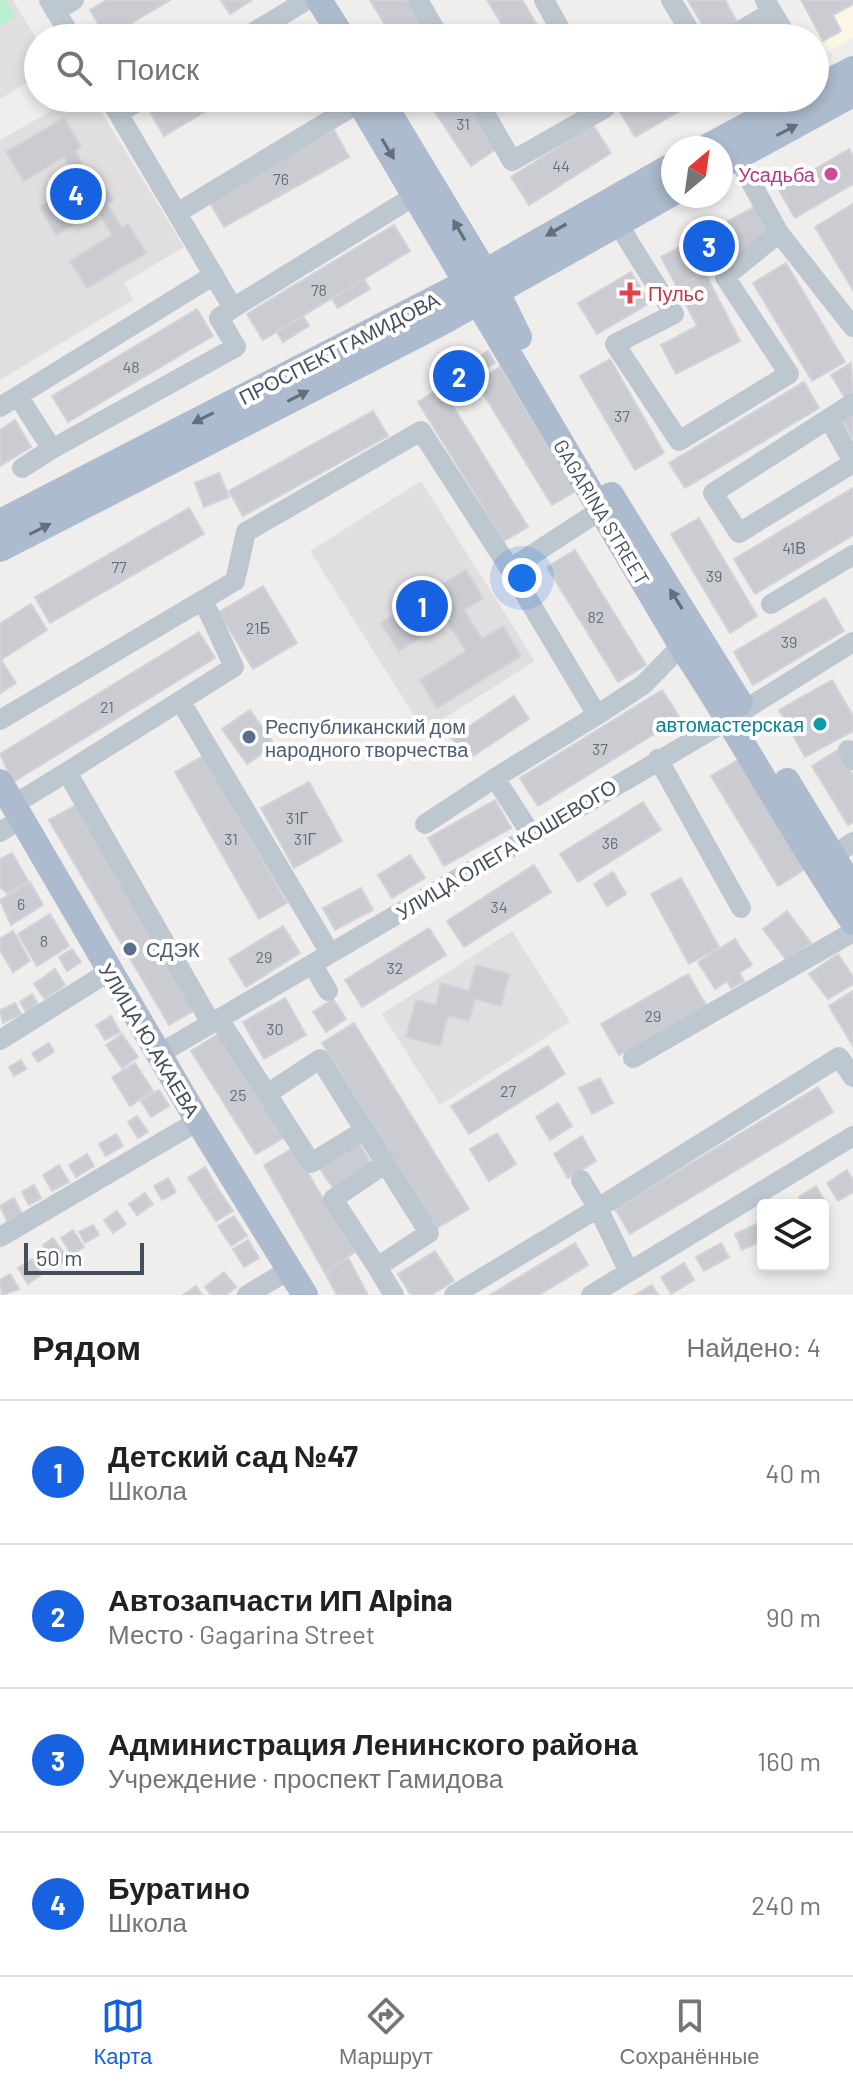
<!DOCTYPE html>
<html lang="ru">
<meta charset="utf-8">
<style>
:root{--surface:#fff;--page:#f2f2f2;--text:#202124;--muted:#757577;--line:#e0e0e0;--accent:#1762e0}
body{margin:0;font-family:Barlow,sans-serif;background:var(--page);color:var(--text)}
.controls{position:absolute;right:24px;bottom:24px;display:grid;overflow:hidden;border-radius:8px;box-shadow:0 4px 12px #0003}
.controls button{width:72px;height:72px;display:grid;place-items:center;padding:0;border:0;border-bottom:2px solid var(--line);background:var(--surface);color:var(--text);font:40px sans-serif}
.compass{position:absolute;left:661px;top:136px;width:72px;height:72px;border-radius:50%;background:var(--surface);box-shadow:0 4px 12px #0003;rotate:29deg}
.scale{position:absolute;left:24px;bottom:20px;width:120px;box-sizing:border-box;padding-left:8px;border:4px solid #454f5b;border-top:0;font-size:22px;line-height:28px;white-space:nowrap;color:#454f5b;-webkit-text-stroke:6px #fff;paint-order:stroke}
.you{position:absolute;left:522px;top:578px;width:28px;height:28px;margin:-20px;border:6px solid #fff;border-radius:50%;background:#1a73e8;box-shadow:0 0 0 12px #1a73e833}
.badge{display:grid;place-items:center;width:52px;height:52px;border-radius:50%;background:var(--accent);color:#fff;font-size:26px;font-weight:700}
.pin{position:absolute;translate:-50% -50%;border:4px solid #fff;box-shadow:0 2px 8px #0006}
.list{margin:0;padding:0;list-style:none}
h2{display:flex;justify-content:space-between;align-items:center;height:104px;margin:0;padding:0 32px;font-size:34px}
h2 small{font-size:26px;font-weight:400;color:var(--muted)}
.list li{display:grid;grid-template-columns:52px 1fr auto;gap:24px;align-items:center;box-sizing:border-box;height:144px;padding:0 32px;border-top:2px solid var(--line)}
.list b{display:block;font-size:30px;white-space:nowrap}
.list p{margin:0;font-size:26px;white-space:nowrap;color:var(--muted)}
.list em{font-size:26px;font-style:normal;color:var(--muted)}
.icon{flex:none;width:44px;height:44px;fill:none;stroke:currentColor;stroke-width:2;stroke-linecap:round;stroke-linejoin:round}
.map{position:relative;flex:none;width:853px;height:1295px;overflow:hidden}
.search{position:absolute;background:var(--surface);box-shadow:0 4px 12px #0003;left:24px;right:24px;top:24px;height:88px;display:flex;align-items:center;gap:20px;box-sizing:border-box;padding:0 28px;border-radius:44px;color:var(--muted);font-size:30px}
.sheet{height:680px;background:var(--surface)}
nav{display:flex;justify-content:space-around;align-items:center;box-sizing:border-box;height:112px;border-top:2px solid var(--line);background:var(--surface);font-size:22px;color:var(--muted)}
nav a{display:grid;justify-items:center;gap:4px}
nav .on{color:var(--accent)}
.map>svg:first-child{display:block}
.commercial{fill:#fcf7e5}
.education{fill:#e1dedf}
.green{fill:#baefd2}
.building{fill:#caccd2;stroke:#d1d3d9;stroke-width:2}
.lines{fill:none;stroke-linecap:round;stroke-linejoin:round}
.minor{stroke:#bdc7d0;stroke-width:20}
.major{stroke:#acbbcd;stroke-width:26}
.oneway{fill:#646f7d}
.hotel-dot{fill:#d1479c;stroke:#fff;stroke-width:3}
.health-dot{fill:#e0444e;stroke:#fff;stroke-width:3}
.culture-dot{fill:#0f9aa8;stroke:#fff;stroke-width:3}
.service-dot{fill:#5c6f8a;stroke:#fff;stroke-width:3}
.labels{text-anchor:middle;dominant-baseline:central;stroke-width:8;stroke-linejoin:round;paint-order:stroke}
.number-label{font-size:16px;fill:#666e79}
.hotel-label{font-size:20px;fill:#b23c85;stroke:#fff;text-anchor:end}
.health-label{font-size:20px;fill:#be3a42;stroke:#fff;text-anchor:start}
.street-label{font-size:20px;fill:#454f5b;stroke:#fff}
.culture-label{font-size:20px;fill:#0d838f;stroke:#fff;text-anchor:end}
.service-label{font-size:20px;fill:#4e5e75;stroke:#fff;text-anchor:start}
</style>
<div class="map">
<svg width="853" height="1295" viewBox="0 0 853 1295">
<rect width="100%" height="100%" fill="#f0eded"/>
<path class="commercial" d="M 798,0 L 853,0 L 853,38 L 827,52 Z"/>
<path class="education" d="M 0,0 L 13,0 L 38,42 L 38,76 L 0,99 Z
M 74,98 L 93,98 L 184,247 L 124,283 L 133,300 L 0,380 L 0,140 Z
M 421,481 L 535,661 L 424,731 L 310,551 Z
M 512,931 L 570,1022 L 440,1105 L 382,1014 Z"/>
<path class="green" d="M 0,0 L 6,0 L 16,16 L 0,26 Z"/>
<path class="building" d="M 107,0 L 170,0 L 107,38 L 90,10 Z
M 221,0 L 252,0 L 230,14 Z
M 370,0 L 408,0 L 431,38 L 393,38 Z
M 487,0 L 522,0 L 545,38 L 510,38 Z
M 688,0 L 725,0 L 737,22 L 710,38 Z
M 801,0 L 853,0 L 853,4 L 833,15 L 841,31 L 823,41 Z
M 169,98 L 228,98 L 164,136 L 149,110 Z
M 429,98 L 467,98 L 499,147 L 471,166 L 427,100 Z
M 641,98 L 702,98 L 635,137 L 619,110 Z
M 64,118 L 81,147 L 75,151 L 91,178 L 97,174 L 113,200 L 107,204 L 122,228 L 128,224 L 146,253 L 87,288 L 70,261 L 112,235 L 97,210 L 56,235 L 40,207 L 80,183 L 64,157 L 24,181 L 6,152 Z
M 593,125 L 611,153 L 529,205 L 511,177 Z
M 334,130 L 349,157 L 224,227 L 209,201 Z
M 849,149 L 853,156 L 853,184 L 795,218 L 779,190 Z
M 853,204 L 853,290 L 815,227 Z
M 754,207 L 771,238 L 677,287 L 661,257 Z
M 394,225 L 410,251 L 263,340 L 247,314 Z
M 786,263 L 845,362 L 812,381 L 753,283 Z
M 631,272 L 650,303 L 597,334 L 578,303 Z
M 705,273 L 740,341 L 676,374 L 661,345 L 697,326 L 677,287 Z
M 364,279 L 370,289 L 338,308 L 332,298 Z
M 197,309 L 213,336 L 68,422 L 52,396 Z
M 303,316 L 309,326 L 283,342 L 277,332 Z
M 488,351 L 495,363 L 479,372 L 472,361 Z
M 610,359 L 664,453 L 635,470 L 580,376 Z
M 472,361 L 479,372 L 445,390 L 439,379 Z
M 851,363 L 853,398 L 847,401 L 831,375 Z
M 500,367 L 576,491 L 552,505 L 476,382 Z
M 804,382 L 819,408 L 685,488 L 669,463 Z
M 441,387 L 528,527 L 504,541 L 418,402 Z
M 853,409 L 853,439 L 840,417 Z
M 373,411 L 388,436 L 243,516 L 229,491 Z
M 15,420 L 31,447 L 0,466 L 0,430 Z
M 219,473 L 229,497 L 204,507 L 195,483 Z
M 853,488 L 853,535 L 755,594 L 734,559 Z
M 189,508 L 204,534 L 50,623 L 35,597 Z
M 699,518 L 757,616 L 730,633 L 671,534 Z
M 575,550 L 646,665 L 618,682 L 547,567 Z
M 466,570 L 483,598 L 464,610 L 482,639 L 503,626 L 521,656 L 437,708 L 420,680 L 466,651 L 447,621 L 399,651 L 381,623 Z
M 263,586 L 297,643 L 253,669 L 219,612 Z
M 825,598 L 844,631 L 753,685 L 734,652 Z
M 31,604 L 47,630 L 1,660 L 16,683 L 1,693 L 0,624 Z
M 199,632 L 215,658 L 13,782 L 0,754 Z
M 832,680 L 853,716 L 853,731 L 805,757 L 779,710 Z
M 662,690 L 680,718 L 538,806 L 520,778 Z
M 514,696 L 529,719 L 467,760 L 452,738 Z
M 250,710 L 275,745 L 247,764 L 222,729 Z
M 838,750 L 853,775 L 853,822 L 848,825 L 812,766 Z
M 203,756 L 287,903 L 259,919 L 175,772 Z
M 738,760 L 805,869 L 778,886 L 711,776 Z
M 309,782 L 342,841 L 294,868 L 261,808 Z
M 495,800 L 511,828 L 444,866 L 428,838 Z
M 643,802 L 661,830 L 578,882 L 560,854 Z
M 76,805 L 195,1010 L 169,1025 L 49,820 Z
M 12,853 L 28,881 L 7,893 L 0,887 L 0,859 Z
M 410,855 L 425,878 L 392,898 L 378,875 Z
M 534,865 L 551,892 L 464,947 L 447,921 Z
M 613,872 L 626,894 L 607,906 L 594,884 Z
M 681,878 L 719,947 L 689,964 L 651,894 Z
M 30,882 L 43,905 L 11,925 L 0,900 Z
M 361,888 L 373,910 L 335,930 L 323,908 Z
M 787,911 L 811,943 L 786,960 L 763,929 Z
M 50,914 L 69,946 L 37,966 L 18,934 Z
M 283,926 L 300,953 L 246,987 L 229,959 Z
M 429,928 L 446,955 L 362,1007 L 345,980 Z
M 13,931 L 30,961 L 13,972 L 0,950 L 0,939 Z
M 735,939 L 752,965 L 739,973 L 744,981 L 731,988 L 727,981 L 715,989 L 698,962 Z
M 72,949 L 81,962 L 67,971 L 59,957 Z
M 838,954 L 853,977 L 853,984 L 828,999 L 809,974 Z
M 476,965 L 509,974 L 501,1006 L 475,999 L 469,1021 L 448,1016 L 440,1046 L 406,1037 L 416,1000 L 436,1005 L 441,983 L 469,991 Z
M 55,969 L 65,985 L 45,999 L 34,984 Z
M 688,974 L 706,1005 L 619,1055 L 601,1024 Z
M 853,991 L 853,1046 L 829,1006 Z
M 32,994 L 38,1004 L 26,1012 L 20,1002 Z
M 285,998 L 306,1035 L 264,1059 L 243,1022 Z
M 333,999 L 346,1019 L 326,1032 L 313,1012 Z
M 15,1003 L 21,1014 L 3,1023 L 0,1010 Z
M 111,1016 L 120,1032 L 105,1040 L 96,1025 Z
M 354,1023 L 469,1209 L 437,1228 L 322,1043 Z
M 220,1033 L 287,1136 L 256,1154 L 191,1051 Z
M 122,1034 L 138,1057 L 122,1068 L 106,1045 Z
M 49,1043 L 54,1052 L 38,1062 L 32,1053 Z
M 548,1046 L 565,1074 L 469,1134 L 451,1106 Z
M 21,1060 L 26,1069 L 14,1076 L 9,1067 Z
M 135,1063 L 153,1091 L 130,1106 L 112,1077 Z
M 600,1078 L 613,1103 L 592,1114 L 579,1088 Z
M 818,1087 L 833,1112 L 630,1234 L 615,1209 Z
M 159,1090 L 169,1106 L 151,1117 L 141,1101 Z
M 558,1103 L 572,1126 L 550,1140 L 536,1117 Z
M 137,1116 L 148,1132 L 138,1138 L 128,1122 Z
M 497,1133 L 516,1164 L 489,1181 L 470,1149 Z
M 116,1134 L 123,1146 L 106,1156 L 99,1144 Z
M 582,1136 L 596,1161 L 568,1178 L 554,1154 Z
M 358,1141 L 372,1165 L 333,1188 L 318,1166 Z
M 293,1148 L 355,1252 L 325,1273 L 264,1165 Z
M 87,1154 L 94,1166 L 76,1177 L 69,1165 Z
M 59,1165 L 69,1182 L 52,1191 L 43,1175 Z
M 205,1167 L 218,1189 L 202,1199 L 188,1178 Z
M 847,1170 L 853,1180 L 853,1192 L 838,1201 L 827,1183 Z
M 168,1178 L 176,1192 L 162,1200 L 154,1186 Z
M 34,1185 L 41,1198 L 29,1205 L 22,1192 Z
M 816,1186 L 827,1205 L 804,1205 L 799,1197 Z
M 218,1189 L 233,1211 L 216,1221 L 202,1199 Z
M 145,1193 L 153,1204 L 137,1215 L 129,1204 Z
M 14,1198 L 22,1214 L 7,1221 L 0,1206 Z
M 117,1211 L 126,1224 L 113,1233 L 104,1220 Z
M 234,1216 L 247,1236 L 231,1246 L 218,1226 Z
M 759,1223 L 763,1240 L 742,1250 L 735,1234 Z
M 93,1225 L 99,1235 L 85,1243 L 79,1232 Z
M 73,1230 L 84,1247 L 72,1255 L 61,1238 Z
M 53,1238 L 68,1259 L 57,1266 L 43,1245 Z
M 248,1240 L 259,1258 L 244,1267 L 233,1249 Z
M 575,1243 L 588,1265 L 539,1295 L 490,1295 Z
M 721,1243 L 729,1257 L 704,1271 L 696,1257 Z
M 435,1251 L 454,1281 L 431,1295 L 411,1295 L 398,1274 Z
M 348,1258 L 368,1295 L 337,1295 L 325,1273 Z
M 32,1259 L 42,1274 L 28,1284 L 18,1268 Z
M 684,1263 L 694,1280 L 671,1294 L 661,1277 Z
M 224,1272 L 236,1287 L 226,1295 L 211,1295 L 205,1287 Z
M 10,1274 L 19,1289 L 2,1295 L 0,1280 Z
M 652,1285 L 658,1295 L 635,1295 Z
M 196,1286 L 202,1295 L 183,1295 Z"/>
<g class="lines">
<path class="minor" d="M 49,0 L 72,38
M 418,0 L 440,38
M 544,0 L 565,38
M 671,0 L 694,38
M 765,0 L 788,38
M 55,11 L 74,0
M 244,38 L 302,3
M 728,38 L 772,12
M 476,98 L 512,161 L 605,108
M 118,113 L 144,98
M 731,146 L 779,233 L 853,327
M 177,213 L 360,102
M 611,213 L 674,314 L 615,344 L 679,441 L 789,374 L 725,277 L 779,233
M 233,308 L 416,195
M 18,396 L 52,449 L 236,347 L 219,318 L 233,308 L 109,98
M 853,403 L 713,493 L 739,533 L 853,463
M 0,407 L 214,275
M 829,419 L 853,462
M 22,468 L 52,449
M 510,569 L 597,715 L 643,685 L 690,637
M 771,604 L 853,555
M 181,702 L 330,953
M 0,720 L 235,581 L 246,532 L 421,431 L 510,569 L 613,502
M 848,750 L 853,760
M 658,759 L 741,908
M 67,772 L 234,667 L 203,600
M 13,805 L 67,772 L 211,1023
M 425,824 L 495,778
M 0,832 L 21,819
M 531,834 L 495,778 L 597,715
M 832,857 L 853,842
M 312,964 L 328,991
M 219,1019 L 267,1094 L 320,1059 L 429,1233 L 377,1267 L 394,1295
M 0,1040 L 110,971
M 159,1054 L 730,719 L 853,642
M 633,1058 L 853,932
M 267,1094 L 311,1163 L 365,1130
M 0,1237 L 198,1121
M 377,1267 L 333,1199 L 385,1164
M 629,1272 L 598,1208 L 839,1057 L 853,1077
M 247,1295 L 289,1270
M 454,1295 L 598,1208 L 581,1180
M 591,1295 L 853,1136"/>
<path class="major" d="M 319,0 L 343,38
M 815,89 L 853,69
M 357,98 L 682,647 C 742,737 792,833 853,922
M 380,98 L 497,292 L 519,337
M 705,148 L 798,98
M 721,166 L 853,94
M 611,495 L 740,703
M 0,522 L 467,282 L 673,165
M 0,549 L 441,323 L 673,193
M 787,781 L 853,889
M 0,782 L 198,1121 L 305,1295"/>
</g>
<defs><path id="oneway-solid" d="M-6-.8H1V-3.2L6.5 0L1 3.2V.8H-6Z" transform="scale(2)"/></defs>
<g class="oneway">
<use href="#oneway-solid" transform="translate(787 130) rotate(-28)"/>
<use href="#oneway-solid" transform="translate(388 149) rotate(59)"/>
<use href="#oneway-solid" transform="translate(459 230) rotate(-120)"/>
<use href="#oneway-solid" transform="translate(556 230) rotate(150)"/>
<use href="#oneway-solid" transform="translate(298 396) rotate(-27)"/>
<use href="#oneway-solid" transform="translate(203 418) rotate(153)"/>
<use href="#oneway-solid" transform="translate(40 529) rotate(-27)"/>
<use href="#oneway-solid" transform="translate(676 599) rotate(-122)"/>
</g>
<circle class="hotel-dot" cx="831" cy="174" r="8"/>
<path class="health-dot" d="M626 281h8v8h8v8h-8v8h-8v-8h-8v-8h8z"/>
<circle class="culture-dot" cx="820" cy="724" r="8"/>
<g class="service-dot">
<circle cx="249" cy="737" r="8"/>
<circle cx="130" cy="949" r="8"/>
</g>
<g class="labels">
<g class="number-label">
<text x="463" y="123">31</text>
<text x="561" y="165">44</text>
<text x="281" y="178">76</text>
<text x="319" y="289">78</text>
<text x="131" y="366">48</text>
<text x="622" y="415">37</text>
<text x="794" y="547">41В</text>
<text x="119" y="566">77</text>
<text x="714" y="575">39</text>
<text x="596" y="616">82</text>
<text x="258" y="627">21Б</text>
<text x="789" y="641">39</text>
<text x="107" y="706">21</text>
<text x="600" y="748">37</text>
<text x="297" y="817">31Г</text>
<text x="231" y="838">31</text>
<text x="305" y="838">31Г</text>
<text x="610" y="842">36</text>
<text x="21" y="903">6</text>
<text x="499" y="906">34</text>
<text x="44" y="940">8</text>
<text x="264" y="956">29</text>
<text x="395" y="967">32</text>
<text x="653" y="1015">29</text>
<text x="275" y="1028">30</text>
<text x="508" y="1090">27</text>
<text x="238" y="1094">25</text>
</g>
<g class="hotel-label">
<text x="815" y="174">Усадьба</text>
</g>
<g class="health-label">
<text x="648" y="293">Пульс</text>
</g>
<g class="street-label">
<text transform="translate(339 348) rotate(-27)">ПРОСПЕКТ ГАМИДОВА</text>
<text transform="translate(602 512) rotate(59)">GAGARINA STREET</text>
<text transform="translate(506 849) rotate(-31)">УЛИЦА ОЛЕГА КОШЕВОГО</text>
<text transform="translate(150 1040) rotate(59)">УЛИЦА Ю.АКАЕВА</text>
</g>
<g class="culture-label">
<text x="804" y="724">автомастерская</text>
</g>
<g class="service-label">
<text x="265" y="726">Республиканский дом<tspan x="265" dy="23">народного творчества</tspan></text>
<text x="146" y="949">СДЭК</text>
</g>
</g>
</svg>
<div class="controls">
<button><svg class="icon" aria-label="layers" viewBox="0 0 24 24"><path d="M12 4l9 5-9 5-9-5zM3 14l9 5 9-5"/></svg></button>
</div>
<svg class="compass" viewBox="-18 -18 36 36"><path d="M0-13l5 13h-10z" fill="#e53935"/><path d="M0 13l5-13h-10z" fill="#757577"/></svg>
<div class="scale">50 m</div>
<div class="you"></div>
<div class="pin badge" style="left:422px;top:606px">1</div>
<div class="pin badge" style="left:459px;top:376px">2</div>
<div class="pin badge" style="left:709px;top:246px">3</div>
<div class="pin badge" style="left:76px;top:194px">4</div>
<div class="search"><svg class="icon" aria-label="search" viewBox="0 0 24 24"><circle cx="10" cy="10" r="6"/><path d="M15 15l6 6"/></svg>Поиск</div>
</div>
<section class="sheet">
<h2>Рядом<small>Найдено: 4</small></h2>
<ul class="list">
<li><span class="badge">1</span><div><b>Детский сад №47</b><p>Школа</p></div><em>40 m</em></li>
<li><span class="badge">2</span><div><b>Автозапчасти ИП Alpina</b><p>Место · Gagarina Street</p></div><em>90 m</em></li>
<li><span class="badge">3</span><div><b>Администрация Ленинского района</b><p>Учреждение · проспект Гамидова</p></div><em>160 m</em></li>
<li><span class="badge">4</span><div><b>Буратино</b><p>Школа</p></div><em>240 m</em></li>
</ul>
</section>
<nav>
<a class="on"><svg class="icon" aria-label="map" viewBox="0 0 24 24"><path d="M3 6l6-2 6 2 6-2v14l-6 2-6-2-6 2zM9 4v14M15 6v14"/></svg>Карта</a>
<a><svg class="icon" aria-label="directions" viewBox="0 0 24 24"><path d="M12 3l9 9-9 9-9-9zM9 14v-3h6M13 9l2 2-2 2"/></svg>Маршрут</a>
<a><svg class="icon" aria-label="saved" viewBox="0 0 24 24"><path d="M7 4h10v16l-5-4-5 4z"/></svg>Сохранённые</a>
</nav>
